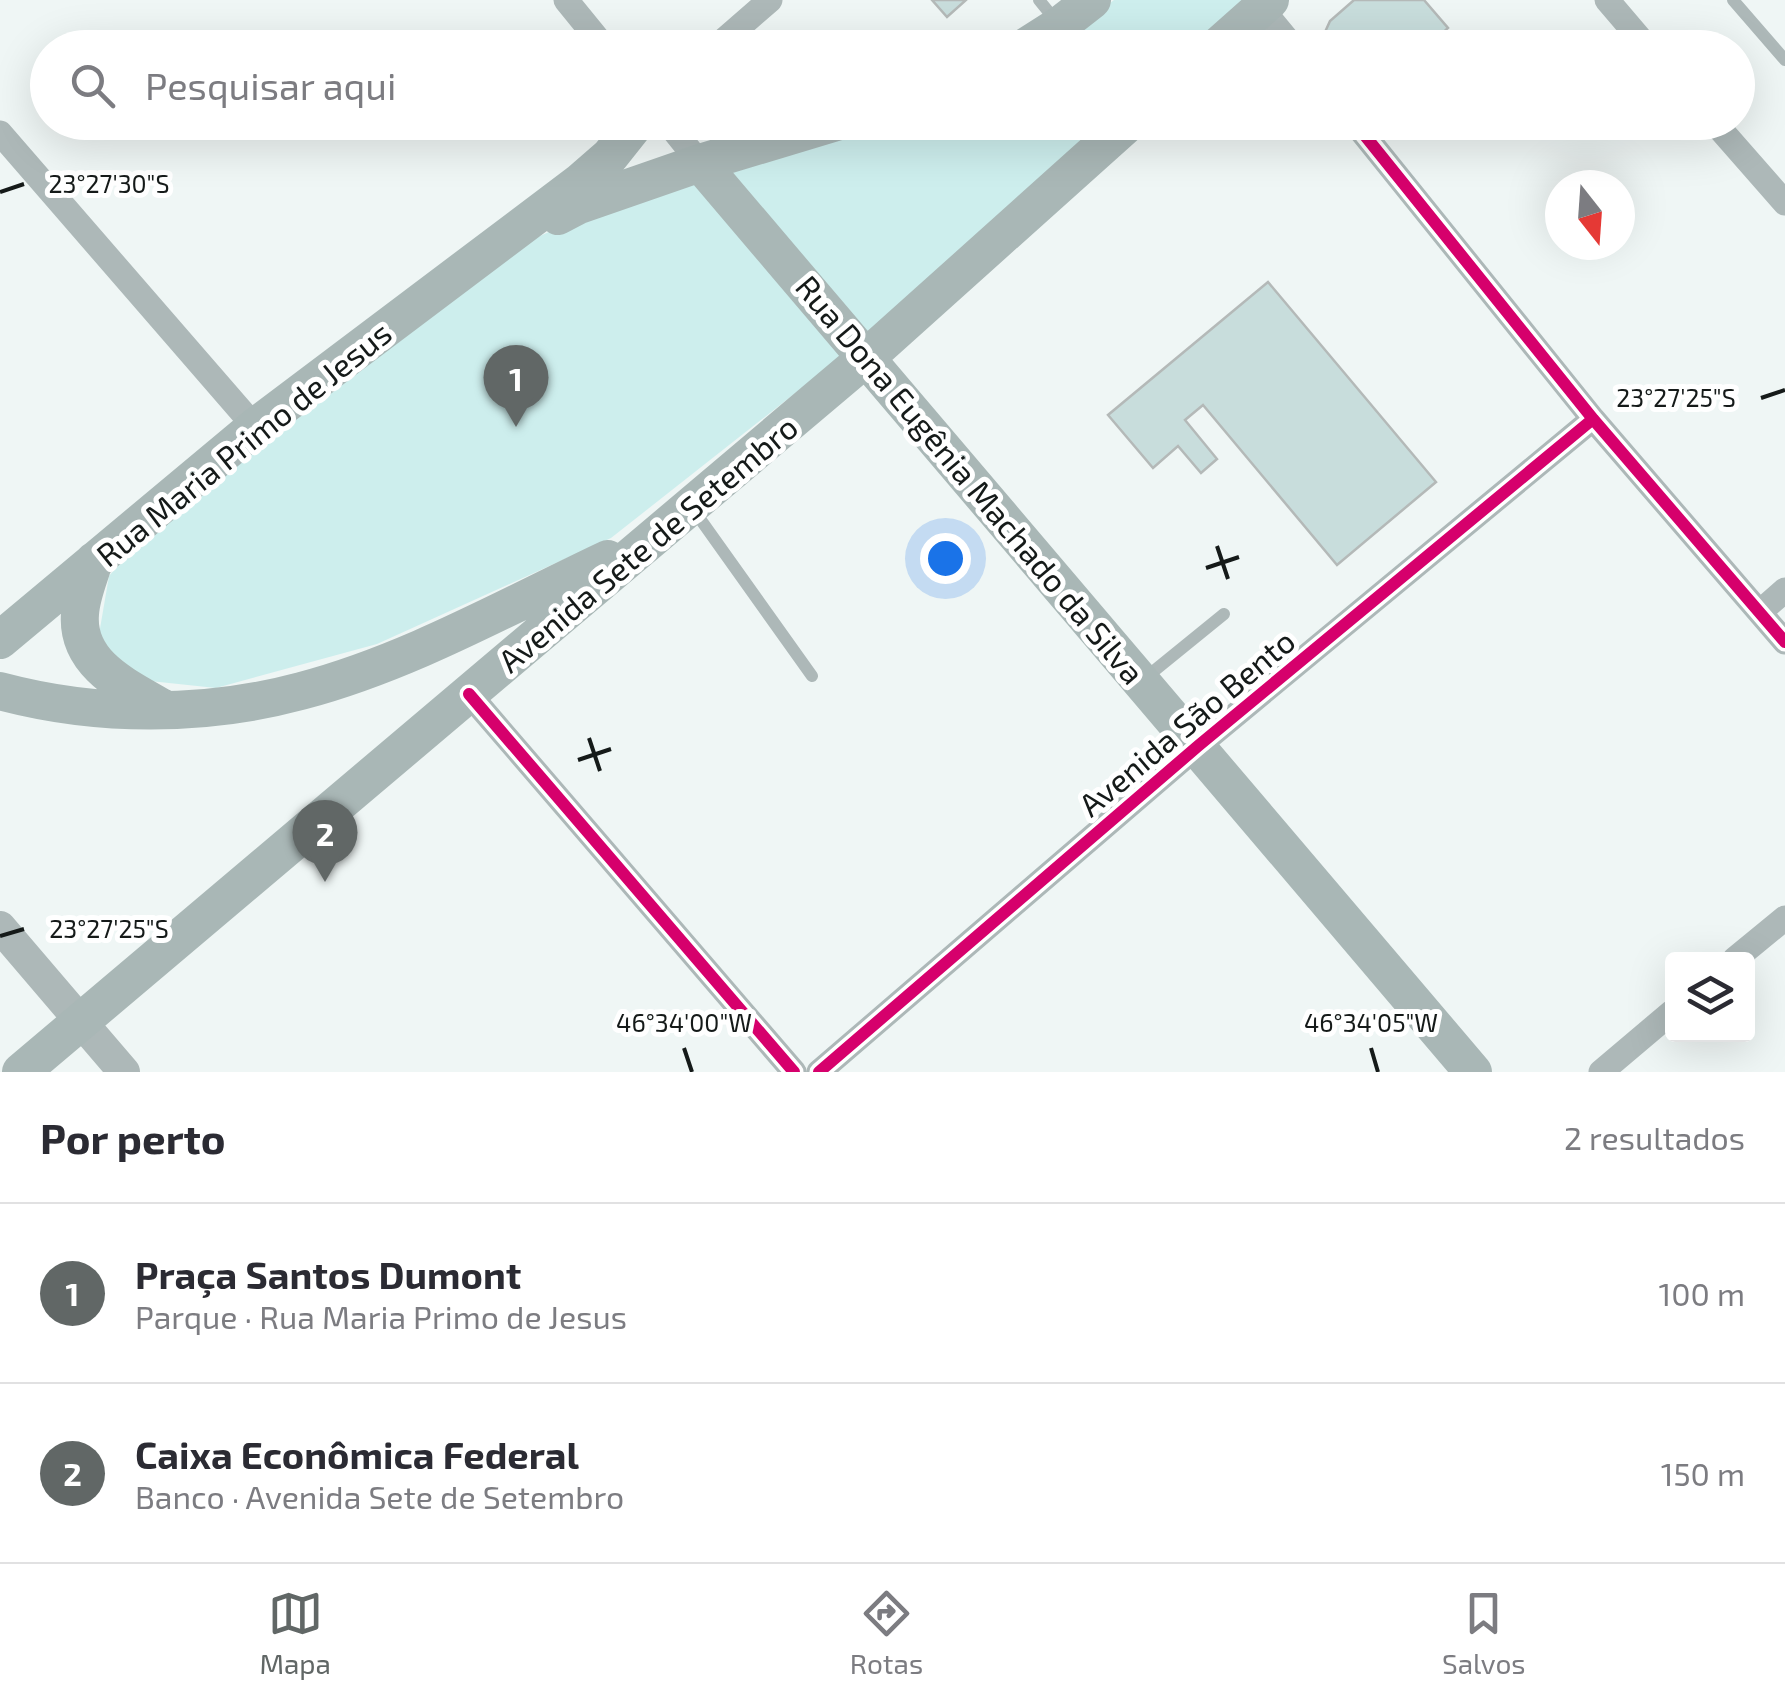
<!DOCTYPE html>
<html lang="pt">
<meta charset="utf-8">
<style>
:root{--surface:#fff;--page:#f7f7f7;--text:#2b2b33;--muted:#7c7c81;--line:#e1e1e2;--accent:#616766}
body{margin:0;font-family:"Exo 2",sans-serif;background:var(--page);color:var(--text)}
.controls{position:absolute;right:30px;bottom:30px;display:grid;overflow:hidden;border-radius:10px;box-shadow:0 10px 40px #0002}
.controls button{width:90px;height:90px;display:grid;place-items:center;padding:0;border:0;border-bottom:2px solid var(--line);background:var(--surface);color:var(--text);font:50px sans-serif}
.compass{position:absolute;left:1545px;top:170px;width:90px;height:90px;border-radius:50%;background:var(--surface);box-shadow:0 10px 40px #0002;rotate:163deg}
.you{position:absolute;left:945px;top:558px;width:35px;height:35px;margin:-25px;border:8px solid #fff;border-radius:50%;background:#1a73e8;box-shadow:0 0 0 15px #1a73e833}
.badge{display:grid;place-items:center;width:65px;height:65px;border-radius:50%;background:var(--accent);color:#fff;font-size:32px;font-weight:700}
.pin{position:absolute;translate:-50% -82px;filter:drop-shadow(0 2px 5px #0008)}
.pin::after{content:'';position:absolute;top:52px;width:35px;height:30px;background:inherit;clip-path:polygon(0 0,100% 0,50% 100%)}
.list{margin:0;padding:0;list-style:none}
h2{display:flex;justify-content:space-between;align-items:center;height:130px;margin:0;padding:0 40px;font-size:42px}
h2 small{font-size:32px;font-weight:400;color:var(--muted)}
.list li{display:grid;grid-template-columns:65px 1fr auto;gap:30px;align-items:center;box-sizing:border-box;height:180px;padding:0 40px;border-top:2px solid var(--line)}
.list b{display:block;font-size:38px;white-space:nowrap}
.list p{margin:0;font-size:32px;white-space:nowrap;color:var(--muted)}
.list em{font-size:32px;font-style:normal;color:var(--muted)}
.icon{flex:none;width:55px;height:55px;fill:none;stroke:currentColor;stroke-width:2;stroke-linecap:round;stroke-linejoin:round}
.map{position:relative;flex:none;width:1785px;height:1072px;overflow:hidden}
.search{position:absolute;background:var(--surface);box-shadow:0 10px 40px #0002;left:30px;right:30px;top:30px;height:110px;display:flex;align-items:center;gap:25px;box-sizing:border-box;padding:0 35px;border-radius:55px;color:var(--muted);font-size:38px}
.sheet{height:490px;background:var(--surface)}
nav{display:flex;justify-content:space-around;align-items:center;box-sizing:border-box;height:140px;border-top:2px solid var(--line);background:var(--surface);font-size:28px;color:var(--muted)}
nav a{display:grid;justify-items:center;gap:5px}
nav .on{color:var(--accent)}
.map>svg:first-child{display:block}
.green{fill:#cdeeed}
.building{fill:#c8dddc;stroke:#b4b9b8;stroke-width:2.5}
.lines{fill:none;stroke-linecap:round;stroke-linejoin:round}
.service{stroke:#adb8b8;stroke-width:12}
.minor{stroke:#adb8b8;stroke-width:25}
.tertiary{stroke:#adb8b8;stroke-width:32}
.secondary{stroke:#a9b7b6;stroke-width:38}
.cycleway-casing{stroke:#fff;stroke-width:19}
.cycleway{stroke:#d6006c;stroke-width:12}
.ticks{fill:none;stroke:#151a19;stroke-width:4}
.labels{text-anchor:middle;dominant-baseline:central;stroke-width:10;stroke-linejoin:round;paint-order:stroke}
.street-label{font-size:32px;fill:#151a19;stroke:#fff}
.ticks-label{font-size:25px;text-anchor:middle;fill:#151a19;stroke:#fff;stroke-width:10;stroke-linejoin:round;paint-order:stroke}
</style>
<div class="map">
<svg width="1785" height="1072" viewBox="0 0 1785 1072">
<rect width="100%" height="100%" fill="#eff6f5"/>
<path class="green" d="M 1114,0 L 1263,0 L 1206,47 L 1052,48 Z
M 851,123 L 1117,123 L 808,383 L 611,538 L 377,644 L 216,688 L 150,681 L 97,646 L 109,576 L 150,529 L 478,265 L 553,230 Z"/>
<path class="building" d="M 932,0 L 966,0 L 947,17 Z
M 1354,0 L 1424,0 L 1448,28 L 1426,48 L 1338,48 L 1325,32 L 1330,21 Z
M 1268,282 L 1436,482 L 1337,565 L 1203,405 L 1185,420 L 1217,459 L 1201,473 L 1178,446 L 1153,468 L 1108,415 Z"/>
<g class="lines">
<path class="service" d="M 1039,0 L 1056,21
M 1733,0 L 1785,60
M 693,509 L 812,676
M 1144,679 L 1224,614"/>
<path class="minor" d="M 566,0 L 605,48
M 1607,0 L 1648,48
M 1261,8 L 1294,48
M 715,48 L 770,0
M 667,122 L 700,163
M 1354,122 L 1593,419 L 1785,642
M 1714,122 L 1785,203
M 0,133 L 255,427
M 1760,612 L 1785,590
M 469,694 L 794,1072
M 1735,959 L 1785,918
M 819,1072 L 1198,746 L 1593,419
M 1601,1072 L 1672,1012"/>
<path class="tertiary" d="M 0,927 L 124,1072"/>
<path class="secondary" d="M 1024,48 L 1060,25 L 1092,0
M 1216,48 L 1270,0
M 700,163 L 1473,1072
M 558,216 L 579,205 L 700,163 L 836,122
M 94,561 C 89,578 81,596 80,614 C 76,664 125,686 161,707
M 0,640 L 255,427 L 579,183 L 610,156 L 637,122
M 0,691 C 97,717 204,717 301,691 C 408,663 508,606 608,559
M 21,1072 L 867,357 L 1129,122"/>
<defs>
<path id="cycleway" d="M 1354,122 L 1593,419 L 1785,642
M 469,694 L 794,1072
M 819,1072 L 1198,746 L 1593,419"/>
</defs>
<use href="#cycleway" class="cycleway-casing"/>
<use href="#cycleway" class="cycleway"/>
</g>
<path class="ticks" d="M 0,192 L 24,184M 1761,398 L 1785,390M 1217,546 L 1228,579M 1206,568 L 1239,557M 589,738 L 600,771M 578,760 L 611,749M 0,936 L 24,929M 684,1048 L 692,1072M 1371,1048 L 1378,1072"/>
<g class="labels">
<g class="street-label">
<text transform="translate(243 443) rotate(-39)">Rua Maria Primo de Jesus</text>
<text transform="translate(971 479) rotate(50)">Rua Dona Eugênia Machado da Silva</text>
<text transform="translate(647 543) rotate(-40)">Avenida Sete de Setembro</text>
<text transform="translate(1186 722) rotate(-40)">Avenida São Bento</text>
</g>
</g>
<g class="ticks-label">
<text x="109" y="193">23°27'30"S</text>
<text x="1676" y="407">23°27'25"S</text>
<text x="109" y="938">23°27'25"S</text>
<text x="684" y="1032">46°34'00"W</text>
<text x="1371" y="1032">46°34'05"W</text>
</g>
</svg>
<div class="controls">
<button><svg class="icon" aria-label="layers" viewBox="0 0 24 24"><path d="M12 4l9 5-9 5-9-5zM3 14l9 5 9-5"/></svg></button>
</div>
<svg class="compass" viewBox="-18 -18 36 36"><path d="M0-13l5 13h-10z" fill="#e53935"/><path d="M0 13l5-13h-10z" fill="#7c7c81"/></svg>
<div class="you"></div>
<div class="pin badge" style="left:516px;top:427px">1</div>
<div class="pin badge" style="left:325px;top:882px">2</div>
<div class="search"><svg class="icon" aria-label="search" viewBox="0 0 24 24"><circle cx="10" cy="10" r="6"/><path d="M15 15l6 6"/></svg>Pesquisar aqui</div>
</div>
<section class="sheet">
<h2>Por perto<small>2 resultados</small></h2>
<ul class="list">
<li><span class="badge">1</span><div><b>Praça Santos Dumont</b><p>Parque · Rua Maria Primo de Jesus</p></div><em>100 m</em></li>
<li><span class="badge">2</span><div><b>Caixa Econômica Federal</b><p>Banco · Avenida Sete de Setembro</p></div><em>150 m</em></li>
</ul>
</section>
<nav>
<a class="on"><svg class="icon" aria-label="map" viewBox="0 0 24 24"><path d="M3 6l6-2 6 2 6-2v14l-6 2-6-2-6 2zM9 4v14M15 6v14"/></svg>Mapa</a>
<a><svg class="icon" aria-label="directions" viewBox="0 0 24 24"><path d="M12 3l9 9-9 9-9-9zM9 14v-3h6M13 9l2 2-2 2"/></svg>Rotas</a>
<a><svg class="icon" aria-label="saved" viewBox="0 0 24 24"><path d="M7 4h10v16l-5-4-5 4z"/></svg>Salvos</a>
</nav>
